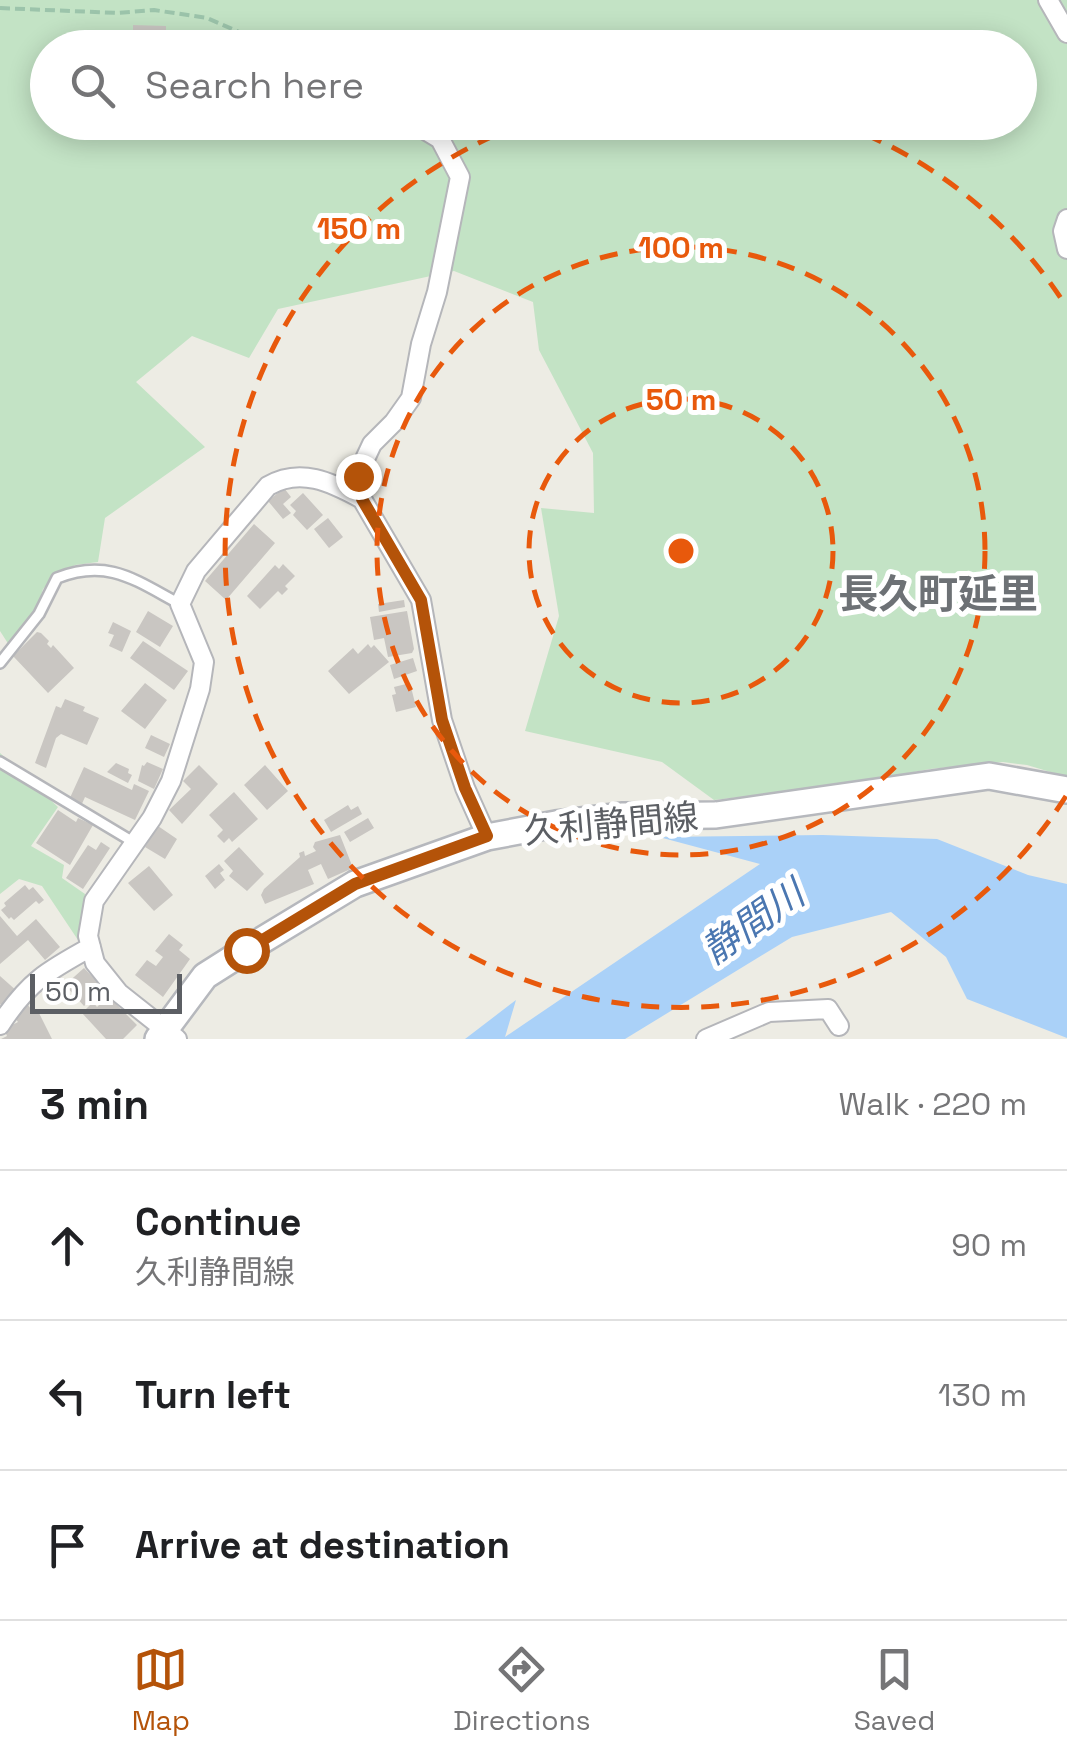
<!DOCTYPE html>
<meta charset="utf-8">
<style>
:root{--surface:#fff;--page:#f6f6f6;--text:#202124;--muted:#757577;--line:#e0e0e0;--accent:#b45309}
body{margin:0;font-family:"Space Grotesk","Noto Sans JP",sans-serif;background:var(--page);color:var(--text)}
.scale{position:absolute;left:30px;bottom:25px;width:152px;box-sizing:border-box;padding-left:10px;border:5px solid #5c5f64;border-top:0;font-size:28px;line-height:35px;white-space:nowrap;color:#5c5f64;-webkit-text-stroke:8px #fff;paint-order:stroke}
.stop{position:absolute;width:30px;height:30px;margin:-22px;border:8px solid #b45309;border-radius:50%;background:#fff}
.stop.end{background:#b45309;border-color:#fff;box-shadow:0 2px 10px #0008}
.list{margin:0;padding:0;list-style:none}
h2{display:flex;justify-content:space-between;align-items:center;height:130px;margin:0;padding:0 40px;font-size:42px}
h2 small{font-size:32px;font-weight:400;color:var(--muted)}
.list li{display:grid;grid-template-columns:65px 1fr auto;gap:30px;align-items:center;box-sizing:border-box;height:150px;padding:0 40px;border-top:2px solid var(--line)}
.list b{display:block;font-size:38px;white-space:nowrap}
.list p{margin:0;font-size:32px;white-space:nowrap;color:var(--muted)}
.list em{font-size:32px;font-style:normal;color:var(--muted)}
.icon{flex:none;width:55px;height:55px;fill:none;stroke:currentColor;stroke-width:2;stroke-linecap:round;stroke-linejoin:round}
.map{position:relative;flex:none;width:1067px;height:1039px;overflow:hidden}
.search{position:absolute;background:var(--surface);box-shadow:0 5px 25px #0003;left:30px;right:30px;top:30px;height:110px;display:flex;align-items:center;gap:25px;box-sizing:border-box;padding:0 35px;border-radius:55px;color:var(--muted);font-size:38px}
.sheet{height:580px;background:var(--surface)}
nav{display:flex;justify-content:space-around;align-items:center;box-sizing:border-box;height:140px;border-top:2px solid var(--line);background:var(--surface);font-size:28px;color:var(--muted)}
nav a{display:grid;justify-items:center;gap:5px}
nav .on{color:var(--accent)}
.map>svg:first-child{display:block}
.green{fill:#c3e3c5;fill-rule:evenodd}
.water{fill:#aad1f8}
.building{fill:#c9c6c2}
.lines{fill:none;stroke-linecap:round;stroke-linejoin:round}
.lane-casing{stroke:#b5b6ba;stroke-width:14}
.street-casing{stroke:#b5b6ba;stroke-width:22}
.secondary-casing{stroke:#b6b8bd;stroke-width:30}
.path{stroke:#9cc4ab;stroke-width:4;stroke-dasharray:10 5;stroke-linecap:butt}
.lane{stroke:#fff;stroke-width:9}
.street{stroke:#fff;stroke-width:18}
.secondary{stroke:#fff;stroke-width:25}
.route{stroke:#b45309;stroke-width:12}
.ring{fill:none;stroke:#e8590c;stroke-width:5;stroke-dasharray:18 12}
.labels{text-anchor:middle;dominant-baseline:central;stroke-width:10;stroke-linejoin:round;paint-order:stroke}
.street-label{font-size:35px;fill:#5c5f64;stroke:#fff}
.water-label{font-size:38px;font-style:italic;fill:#4b77b1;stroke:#fff}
.quarter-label{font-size:40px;font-weight:bold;fill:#6d7175;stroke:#fff}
.centre{fill:#e8590c;stroke:#fff;stroke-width:5}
.ring-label{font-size:30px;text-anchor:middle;font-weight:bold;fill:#e8590c;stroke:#fff;stroke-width:10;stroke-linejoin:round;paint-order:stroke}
</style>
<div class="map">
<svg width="1067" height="1039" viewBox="0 0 1067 1039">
<rect width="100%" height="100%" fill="#edece4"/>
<path class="green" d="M 0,0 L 1067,0 L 1067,777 L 1027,765 L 1003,762 L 930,769 L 837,786 L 714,800 L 662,762 L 525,731 L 559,616 L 541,508 L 594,513 L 593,453 L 539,350 L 533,302 L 454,271 L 278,309 L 249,358 L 192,336 L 136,382 L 205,447 L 105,518 L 98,562 L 75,565 L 57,575 L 43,589 L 36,611 L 9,645 L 0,631 ZM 48,48 L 1020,48 L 1020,122 L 48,122 Z
M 0,753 L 58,807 L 31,846 L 64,865 L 62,878 L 85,894 L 80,943 L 42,886 L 19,879 L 0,894 Z"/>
<path class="water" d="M 823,835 L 937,839 L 1028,875 L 1067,884 L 1067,1038 L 967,999 L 946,957 L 891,912 L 792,937 L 625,1039 L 465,1039 L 516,1000 L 505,1037 L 760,864 L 659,837 Z"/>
<path class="building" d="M 133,25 L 166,26 L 166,44 L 133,43 Z
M 195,30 L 208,30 L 208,47 L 195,47 Z
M 284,488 L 291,497 L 283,504 L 291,513 L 283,519 L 268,501 Z
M 303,493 L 323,515 L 307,530 L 293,515 L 296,511 L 290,505 Z
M 328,518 L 343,537 L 329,548 L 314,529 Z
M 254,524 L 275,543 L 226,600 L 205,581 Z
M 283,564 L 295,576 L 285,586 L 288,589 L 282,595 L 278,591 L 260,609 L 247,596 L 275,565 L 279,569 Z
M 404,600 L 405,607 L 379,612 L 378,604 Z
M 148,611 L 173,626 L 160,647 L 136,632 Z
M 407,611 L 414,649 L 412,653 L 388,657 L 384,638 L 374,640 L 370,617 Z
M 113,622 L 131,631 L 122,652 L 109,646 L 114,635 L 108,633 Z
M 37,632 L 41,633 L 49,641 L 47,644 L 51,648 L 53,645 L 74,668 L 48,693 L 13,656 Z
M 143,641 L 188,671 L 174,690 L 130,658 Z
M 368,644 L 371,648 L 374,645 L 389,662 L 349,694 L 328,671 L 353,648 L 358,654 Z
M 413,658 L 417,671 L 394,679 L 390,665 Z
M 145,683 L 167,700 L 145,729 L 121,711 Z
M 410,683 L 416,707 L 396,712 L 392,695 L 396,694 L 394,687 Z
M 65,699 L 85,707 L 83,711 L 99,718 L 87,745 L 61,734 L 56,738 L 46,768 L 35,763 L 56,706 L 61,708 Z
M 151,735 L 170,744 L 164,757 L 145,748 Z
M 147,762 L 163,769 L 154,789 L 138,781 L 142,765 L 144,766 Z
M 116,763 L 129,769 L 128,773 L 132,775 L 128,783 L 107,772 Z
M 199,765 L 218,784 L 182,824 L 169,810 L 191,789 L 183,781 Z
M 265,765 L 288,791 L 267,810 L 244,785 Z
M 84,767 L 132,790 L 134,784 L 149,791 L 135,820 L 85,797 L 81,806 L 69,800 Z
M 234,792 L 258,819 L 232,842 L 229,838 L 224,843 L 217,836 L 223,830 L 209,815 Z
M 348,805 L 351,810 L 358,806 L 362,814 L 331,832 L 324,820 Z
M 58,810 L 76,822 L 78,818 L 93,825 L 70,865 L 36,843 Z
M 368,818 L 374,828 L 350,842 L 344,832 Z
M 158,826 L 177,839 L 165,859 L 145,847 Z
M 340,835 L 353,868 L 328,879 L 321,864 L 308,870 L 314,884 L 265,904 L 261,895 L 264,889 L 300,857 L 299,853 L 304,851 L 305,856 L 316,851 L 313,847 L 315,842 Z
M 101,842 L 110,848 L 83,889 L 66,878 L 88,845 L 96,850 Z
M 239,847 L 264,874 L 247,891 L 229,876 L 233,871 L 224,861 Z
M 219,864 L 224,870 L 220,873 L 225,880 L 215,889 L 205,876 Z
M 149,866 L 173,895 L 154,911 L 128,883 Z
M 25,885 L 29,890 L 33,887 L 44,900 L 39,904 L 36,901 L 14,920 L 11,917 L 9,919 L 1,910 L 6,906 L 4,903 Z
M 0,916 L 17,936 L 36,919 L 60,947 L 45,960 L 28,940 L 0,964 Z
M 169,934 L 183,945 L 179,950 L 190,959 L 163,997 L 135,975 L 147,960 L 156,966 L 163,957 L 155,951 Z
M 84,968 L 103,988 L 84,1006 L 65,985 Z
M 0,976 L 18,992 L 4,1008 L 0,1004 Z
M 108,996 L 137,1025 L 123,1039 L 106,1039 L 82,1013 L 93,1002 L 97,1007 Z
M 28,1005 L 34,1013 L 38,1011 L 52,1039 L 1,1039 L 7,1036 L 4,1029 L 18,1022 L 14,1017 Z"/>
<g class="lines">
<defs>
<path id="lane" d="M 0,663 L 39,614 L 57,578 C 108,558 135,580 180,604
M 0,762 L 135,843"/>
<path id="street" d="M 1048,0 L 1067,33
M 272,47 L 273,48
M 412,122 L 440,139 L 460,177 L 437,292 L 421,344 L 411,398 L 394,422 L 372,444 L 357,476 L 362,499 L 421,600 L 442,720 L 465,788 L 487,837
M 1067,219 L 1063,231 L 1067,249
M 0,1025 C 28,982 47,971 91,947
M 177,1039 L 119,993 L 95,963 L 88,936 L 94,901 L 152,818 L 171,781 L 200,689 L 204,662 L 180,604 L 196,571 L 268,486 C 300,467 331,482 362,499
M 706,1039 L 769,1012 L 828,1009 L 839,1026"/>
<path id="secondary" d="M 158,1039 L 205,976 L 246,950 L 355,884 L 487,837 L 556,824 L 623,816 L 716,815 L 989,776 L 1067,790"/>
</defs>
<use href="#lane" class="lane-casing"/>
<use href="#street" class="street-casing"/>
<use href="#secondary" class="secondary-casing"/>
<path class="path" d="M 0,8 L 118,13 L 154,10 L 207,18 L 255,39"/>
<use href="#lane" class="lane"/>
<use href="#street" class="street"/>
<use href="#secondary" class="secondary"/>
</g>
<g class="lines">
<path class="route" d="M 246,950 L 355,884 L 487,836 L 465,788 L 442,720 L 421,600 L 362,499 L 358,476"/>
</g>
<g class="ring">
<circle cx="681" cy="551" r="152"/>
<circle cx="681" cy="551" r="304"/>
<path d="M1066 796A456 456 0 1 1 525 123M837 123A456 456 0 0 1 1066 306"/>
</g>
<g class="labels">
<g class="street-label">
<text transform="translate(611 824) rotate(-5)">久利静間線</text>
</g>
<g class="water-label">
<text transform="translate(753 922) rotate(-35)">静間川</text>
</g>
<g class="quarter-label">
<text x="938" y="594">長久町延里</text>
</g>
</g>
<circle cx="681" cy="551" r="15" class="centre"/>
<g class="ring-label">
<text x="359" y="239">150 m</text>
<text x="681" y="258">100 m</text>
<text x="681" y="410">50 m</text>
</g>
</svg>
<div class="scale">50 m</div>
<div class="stop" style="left:246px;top:950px"></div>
<div class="stop end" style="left:358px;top:476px"></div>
<div class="search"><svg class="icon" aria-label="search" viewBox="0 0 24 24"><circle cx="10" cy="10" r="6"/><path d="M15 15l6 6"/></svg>Search here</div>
</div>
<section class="sheet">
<h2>3 min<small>Walk · 220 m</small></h2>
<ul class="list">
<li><svg class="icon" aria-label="ahead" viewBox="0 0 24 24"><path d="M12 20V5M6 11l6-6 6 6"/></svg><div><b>Continue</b><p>久利静間線</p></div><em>90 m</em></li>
<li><svg class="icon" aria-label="left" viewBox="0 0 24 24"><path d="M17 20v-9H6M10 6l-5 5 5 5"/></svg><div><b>Turn left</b></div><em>130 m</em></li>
<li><svg class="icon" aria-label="arrive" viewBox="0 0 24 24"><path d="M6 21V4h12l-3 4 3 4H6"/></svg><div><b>Arrive at destination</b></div></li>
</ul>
</section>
<nav>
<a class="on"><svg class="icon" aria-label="map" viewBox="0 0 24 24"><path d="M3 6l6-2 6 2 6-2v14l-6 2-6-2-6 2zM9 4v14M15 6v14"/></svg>Map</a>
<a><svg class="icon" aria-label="directions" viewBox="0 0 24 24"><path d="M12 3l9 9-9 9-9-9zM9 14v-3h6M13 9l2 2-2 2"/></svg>Directions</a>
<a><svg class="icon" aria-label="saved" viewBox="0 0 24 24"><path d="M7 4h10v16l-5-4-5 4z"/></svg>Saved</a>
</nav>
